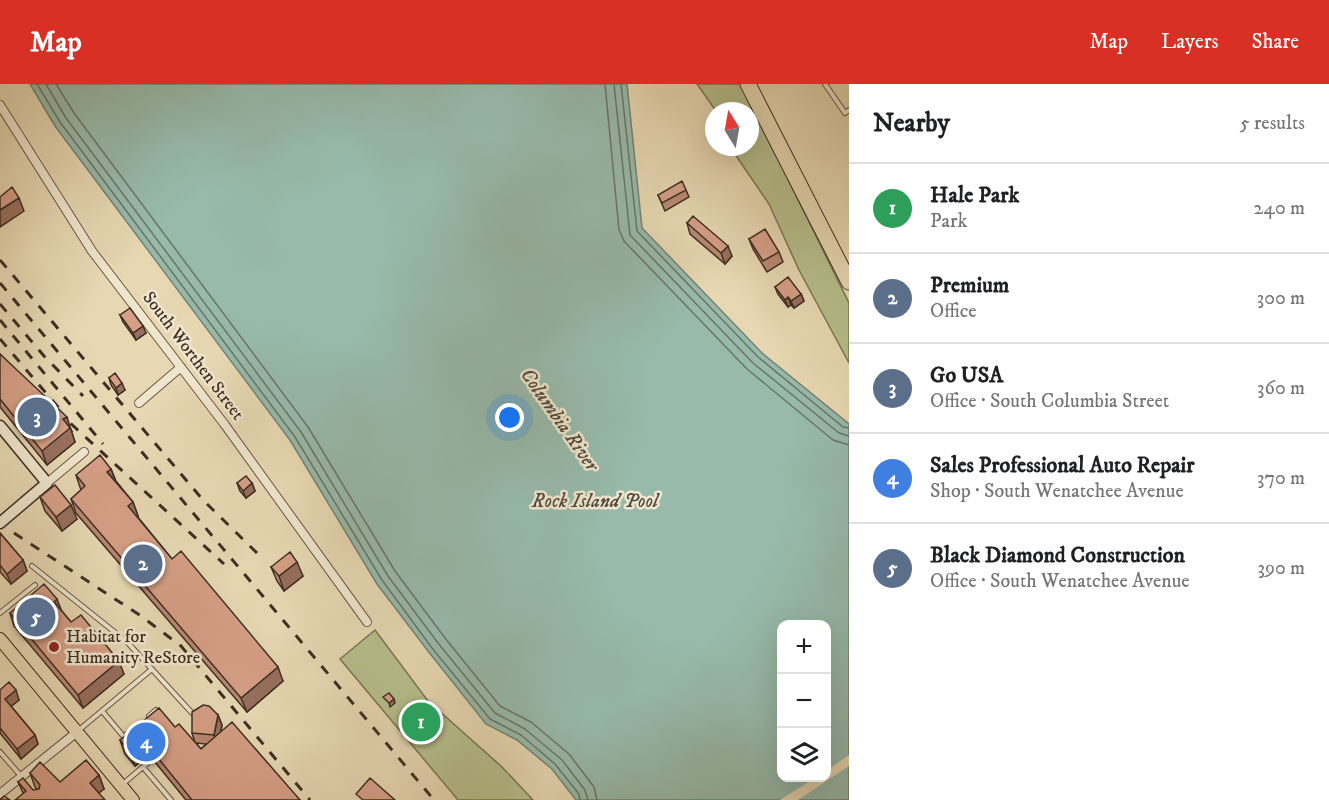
<!DOCTYPE html>
<meta charset="utf-8">
<style>
:root{--surface:#fff;--page:#f6f6f6;--text:#202124;--muted:#757577;--line:#e0e0e0;--accent:#d93025}
body{margin:0;font-family:"IM FELL DW Pica",serif;background:var(--page);color:var(--text)}
.controls{position:absolute;right:18px;bottom:18px;display:grid;overflow:hidden;border-radius:12px;box-shadow:0 6px 24px #0002}
.controls button{width:54px;height:54px;display:grid;place-items:center;padding:0;border:0;border-bottom:2px solid var(--line);background:var(--surface);color:var(--text);font:30px sans-serif}
.compass{position:absolute;left:705px;top:18px;width:54px;height:54px;border-radius:50%;background:var(--surface);box-shadow:0 6px 24px #0002;rotate:349deg}
.you{position:absolute;left:510px;top:334px;width:21px;height:21px;margin:-15px;border:4px solid #fff;border-radius:50%;background:#1a73e8;box-shadow:0 0 0 9px #1a73e833}
.badge{display:grid;place-items:center;width:39px;height:39px;border-radius:50%;background:var(--accent);color:#fff;font-size:20px;font-weight:700}
.pin{position:absolute;translate:-50% -50%;border:3px solid #fff;box-shadow:0 2px 6px #0006}
.list{margin:0;padding:0;list-style:none}
h2{display:flex;justify-content:space-between;align-items:center;height:78px;margin:0;padding:0 24px;font-size:26px}
h2 small{font-size:20px;font-weight:400;color:var(--muted)}
.list li{display:grid;grid-template-columns:39px 1fr auto;gap:18px;align-items:center;box-sizing:border-box;height:90px;padding:0 24px;border-top:2px solid var(--line)}
.list b{display:block;font-size:22px;white-space:nowrap}
.list p{margin:0;font-size:20px;white-space:nowrap;color:var(--muted)}
.list em{font-size:20px;font-style:normal;color:var(--muted)}
.icon{flex:none;width:33px;height:33px;fill:none;stroke:currentColor;stroke-width:2;stroke-linecap:round;stroke-linejoin:round}
.map{position:relative;flex:none;width:849px;height:716px;overflow:hidden}
header{display:flex;align-items:center;gap:36px;box-sizing:border-box;height:84px;padding:0 30px;background:var(--accent);color:#fff}
header strong{font-size:28px}
nav{display:flex;gap:33px;margin-inline-start:auto;font-size:21px}
main{display:flex}
aside{flex:1;background:var(--surface)}
.map>svg:first-child{display:block}
.green{fill:#b6bf8c;stroke:#7a7658;stroke-width:1.5}
.water{fill:#97baab;stroke:#748275;stroke-width:1.5;fill-rule:evenodd}
.pier{fill:#e7d8b3}
.lines{fill:none;stroke-linecap:round;stroke-linejoin:round}
.shore{stroke:#6b7467;stroke-width:1.5}
.lane-casing{stroke:#695847;stroke-width:6}
.street-casing{stroke:#695847;stroke-width:10}
.secondary-casing{stroke:#3f2e23;stroke-width:13}
.primary-casing{stroke:#3f2e23;stroke-width:14}
.highway-casing{stroke:#3f2e23;stroke-width:17}
.lane{stroke:#efe6ce;stroke-width:4}
.street{stroke:#efe6ce;stroke-width:8}
.secondary{stroke:#efe6ce;stroke-width:10}
.primary{stroke:#e7d8b3;stroke-width:12}
.highway{stroke:#e7d8b3;stroke-width:15}
.rail{stroke:#3f2e23;stroke-width:3;stroke-dasharray:10 10;stroke-linecap:butt}
.wall{fill:#b88973;stroke:#3f2e23;stroke-width:1.5;fill-rule:evenodd}
.shaded-wall{fill:#966f5e;stroke:#3f2e23;stroke-width:1.5}
.building{fill:#d69f86;stroke:#3f2e23;stroke-width:1.5}
.poi-dot{fill:#8f2418;stroke:#efe6ce;stroke-width:2}
.labels{text-anchor:middle;dominant-baseline:central;stroke-width:5;stroke-linejoin:round;paint-order:stroke}
.street-label{font-size:18px;fill:#3f2e23;stroke:#efe6ce}
.poi-label{font-size:18px;fill:#3f2e23;stroke:#efe6ce;text-anchor:start}
.water-label{font-size:20px;font-style:italic;fill:#514a3e;stroke:#efe6ce}
</style>
<header>
<strong>Map</strong>
<nav><a>Map</a><a>Layers</a><a>Share</a></nav>
</header>
<main>
<div class="map">
<svg width="849" height="716" viewBox="0 0 849 716">
<rect width="100%" height="100%" fill="#e7d8b3"/>
<filter id="stains"><feTurbulence type="fractalNoise" baseFrequency=".00333" numOctaves="4"/><feColorMatrix values="0 0 0 0 .2 0 0 0 0 .09 0 0 0 0 .02 0 0 0 .5 -.17"/></filter>
<radialGradient id="worn" r=".72"><stop offset=".6" stop-color="#630" stop-opacity="0"/><stop offset="1" stop-color="#630" stop-opacity=".3"/></radialGradient>
<path class="green" d="M 697,0 L 741,0 L 849,219 L 849,279 L 799,186 L 769,120 L 730,63 L 750,63 L 750,27 L 716,27 Z
M 375,546 L 428,617 L 502,683 L 533,716 L 458,716 L 340,575 Z"/>
<path class="water" d="M 30,0 L 627,0 L 642,144 L 762,269 L 849,340 L 849,716 L 576,716 L 552,685 L 517,656 L 486,640 L 428,567 L 377,500 L 290,356 L 55,42 ZM 782,540 L 826,540 L 826,694 L 782,694 Z"/>
<path class="pier" d="M 849,671 L 849,682 L 798,716 L 780,716 L 815,694 L 826,694 L 827,686 Z"/>
<g class="lines">
<path class="shore" d="M 37,0 L 60,38 L 295,353 L 382,496 L 432,564 L 490,635 L 521,651 L 555,680 L 579,710 L 580,716
M 46,0 L 66,34 L 301,348 L 388,492 L 438,559 L 495,629 L 525,645 L 562,676 L 585,706 L 588,716
M 56,0 L 74,29 L 308,343 L 395,487 L 445,554 L 500,622 L 531,638 L 569,670 L 594,703 L 597,716
M 605,0 L 619,146 L 624,157 L 747,285 L 833,356 L 849,361
M 614,0 L 630,151 L 753,279 L 839,349 L 849,352
M 621,0 L 637,147 L 758,273 L 843,343 L 849,344"/>
<defs>
<path id="lane" d="M 825,0 L 845,29 L 849,26
M 32,482 L 127,558 L 192,629
M 0,529 L 35,501
M 102,627 L 124,653 L 127,650
M 149,632 L 156,626
M 79,646 L 152,585
M 0,668 L 21,692
M 143,683 L 171,716
M 124,699 L 157,671"/>
<path id="street" d="M 0,21 L 92,167 L 225,341 L 367,538
M 139,319 L 181,283
M 47,399 L 84,368
M 0,710 L 77,648"/>
<path id="secondary" d="M 0,342 L 47,399 L 0,439"/>
<path id="primary" d="M 0,555 L 133,716"/>
<path id="highway" d="M 748,0 L 849,198"/>
</defs>
<use href="#lane" class="lane-casing"/>
<use href="#street" class="street-casing"/>
<use href="#secondary" class="secondary-casing"/>
<use href="#primary" class="primary-casing"/>
<use href="#highway" class="highway-casing"/>
<use href="#lane" class="lane"/>
<use href="#street" class="street"/>
<use href="#secondary" class="secondary"/>
<use href="#primary" class="primary"/>
<use href="#highway" class="highway"/>
<path class="rail" d="M 0,176 L 203,416 L 259,471
M 0,199 L 434,716
M 0,220 L 44,272 L 83,312
M 0,236 L 103,360
M 0,255 L 63,329
M 56,326 L 224,480
M 14,449 L 141,532 L 181,562 L 310,716"/>
</g>
<path class="wall" d="M 686,106 L 689,113 L 665,127 L 658,111 Z
M 687,139 L 732,172 L 725,180 L 690,150 Z
M 749,155 L 779,168 L 783,178 L 767,188 L 753,165 Z
M 775,203 L 801,210 L 804,217 L 794,224 L 791,221 L 788,223 L 778,210 Z
M 120,231 L 146,249 L 136,256 L 123,238 Z
M 0,270 L 72,347 L 71,347 L 75,358 L 47,381 L 0,323 Z
M 109,294 L 125,306 L 118,311 L 111,301 Z
M 111,385 L 116,397 L 133,418 L 138,432 L 137,432 L 172,475 L 283,597 L 247,628 L 76,429 L 71,415 L 81,406 L 76,391 Z
M 237,399 L 252,399 L 255,407 L 246,414 L 240,407 Z
M 40,413 L 77,435 L 62,447 L 45,427 Z
M 0,449 L 23,476 L 27,487 L 11,500 L 0,488 Z
M 271,483 L 303,492 L 284,507 L 277,497 Z
M 61,526 L 71,538 L 124,590 L 83,624 L 14,542 L 10,529 Z
M 0,606 L 19,616 L 11,622 L 35,651 L 38,660 L 21,675 L 0,649 Z
M 218,631 L 222,641 L 221,647 L 300,716 L 186,716 L 155,678 L 152,670 L 149,671 L 135,682 L 125,670 L 120,656 L 175,643 L 195,659 L 192,649 ZM 196,659 L 206,660 L 201,665 Z
M 421,634 L 424,646 L 415,648 L 414,644 Z
M 30,689 L 60,698 L 99,691 L 104,705 L 23,709 L 18,698 L 33,706 L 37,706 L 35,703 Z"/>
<path class="shaded-wall" d="M 19,114 L 24,127 L 0,143 L 0,126 Z
M 728,162 L 732,172 L 725,180 L 721,169 Z
M 801,210 L 804,217 L 794,224 L 791,217 Z
M 788,213 L 791,221 L 788,223 L 785,216 Z
M 143,242 L 146,249 L 136,256 L 133,249 Z
M 122,299 L 125,306 L 118,311 L 116,304 Z
M 67,333 L 75,358 L 47,381 L 42,367 L 63,335 Z
M 111,385 L 116,399 L 107,388 Z
M 252,399 L 255,407 L 246,414 L 243,407 Z
M 133,418 L 138,432 L 133,436 L 128,422 Z
M 71,421 L 77,435 L 62,447 L 56,433 Z
M 23,476 L 27,487 L 11,500 L 7,490 Z
M 297,478 L 303,492 L 284,507 L 279,492 Z
M 57,515 L 62,528 L 54,518 Z
M 119,577 L 124,590 L 83,624 L 78,611 Z
M 278,583 L 283,597 L 247,628 L 241,614 Z
M 16,606 L 19,616 L 9,624 L 5,615 Z
M 394,615 L 395,619 L 390,623 L 389,619 Z
M 218,631 L 222,641 L 218,662 L 214,651 Z
M 35,651 L 38,660 L 21,675 L 17,665 Z
M 144,657 L 149,671 L 135,682 L 130,668 Z
M 99,691 L 104,705 L 95,712 L 90,699 Z"/>
<path class="building" d="M 682,97 L 686,106 L 662,119 L 658,111 Z
M 12,103 L 19,114 L 0,126 L 0,113 Z
M 693,132 L 728,162 L 721,169 L 687,139 Z
M 765,145 L 779,168 L 763,177 L 749,155 Z
M 788,193 L 801,210 L 791,217 L 788,213 L 785,216 L 775,203 Z
M 130,224 L 143,242 L 133,249 L 120,231 Z
M 0,270 L 67,333 L 63,335 L 70,344 L 42,367 L 0,315 Z
M 115,289 L 122,299 L 116,304 L 109,294 Z
M 100,371 L 111,385 L 107,388 L 133,418 L 128,422 L 172,475 L 181,467 L 278,583 L 241,614 L 71,415 L 85,402 L 76,391 Z
M 246,392 L 252,399 L 243,407 L 237,399 Z
M 55,401 L 71,421 L 56,433 L 40,413 Z
M 0,449 L 23,476 L 7,490 L 0,481 Z
M 290,468 L 297,478 L 279,492 L 271,483 Z
M 44,500 L 57,515 L 54,518 L 71,538 L 81,531 L 119,577 L 78,611 L 10,529 Z
M 9,598 L 16,606 L 5,615 L 35,651 L 17,665 L 0,644 L 0,606 Z
M 389,609 L 394,615 L 389,619 L 383,613 Z
M 203,621 L 209,622 L 218,631 L 214,651 L 192,649 L 192,628 Z
M 159,624 L 175,643 L 179,640 L 201,665 L 232,638 L 300,716 L 192,716 L 150,664 L 156,659 L 155,654 L 144,657 L 130,668 L 120,656 Z
M 421,634 L 422,643 L 414,644 L 412,636 Z
M 86,676 L 99,691 L 90,699 L 105,716 L 15,716 L 26,707 L 18,698 L 23,694 L 33,706 L 39,705 L 40,701 L 30,689 L 40,678 L 60,698 Z
M 370,694 L 395,716 L 363,716 L 356,710 Z
M 4,712 L 10,716 L 0,716 Z"/>
<circle class="poi-dot" cx="54" cy="563" r="6"/>
<g class="labels">
<g class="street-label">
<text transform="translate(193 272) rotate(53)">South Worthen Street</text>
</g>
<g class="poi-label">
<text x="66" y="553">Habitat for<tspan x="66" dy="21">Humanity ReStore</tspan></text>
</g>
<g class="water-label">
<text transform="translate(559 336) rotate(55)">Columbia River</text>
<text x="595" y="417">Rock Island Pool</text>
</g>
</g>
<rect width="100%" height="100%" filter="url(#stains)"/>
<rect width="100%" height="100%" fill="url(#worn)"/>
</svg>
<div class="controls">
<button>+</button>
<button>−</button>
<button><svg class="icon" aria-label="layers" viewBox="0 0 24 24"><path d="M12 4l9 5-9 5-9-5zM3 14l9 5 9-5"/></svg></button>
</div>
<svg class="compass" viewBox="-18 -18 36 36"><path d="M0-13l5 13h-10z" fill="#e53935"/><path d="M0 13l5-13h-10z" fill="#757577"/></svg>
<div class="you"></div>
<div class="pin badge" style="left:421px;top:638px;background:#2e9e5b">1</div>
<div class="pin badge" style="left:143px;top:480px;background:#5c6f8a">2</div>
<div class="pin badge" style="left:37px;top:333px;background:#5c6f8a">3</div>
<div class="pin badge" style="left:146px;top:658px;background:#3f7fe0">4</div>
<div class="pin badge" style="left:36px;top:533px;background:#5c6f8a">5</div>
</div>
<aside>
<h2>Nearby<small>5 results</small></h2>
<ul class="list">
<li><span class="badge" style="background:#2e9e5b">1</span><div><b>Hale Park</b><p>Park</p></div><em>240 m</em></li>
<li><span class="badge" style="background:#5c6f8a">2</span><div><b>Premium</b><p>Office</p></div><em>300 m</em></li>
<li><span class="badge" style="background:#5c6f8a">3</span><div><b>Go USA</b><p>Office · South Columbia Street</p></div><em>360 m</em></li>
<li><span class="badge" style="background:#3f7fe0">4</span><div><b>Sales Professional Auto Repair</b><p>Shop · South Wenatchee Avenue</p></div><em>370 m</em></li>
<li><span class="badge" style="background:#5c6f8a">5</span><div><b>Black Diamond Construction</b><p>Office · South Wenatchee Avenue</p></div><em>390 m</em></li>
</ul>
</aside>
</main>
